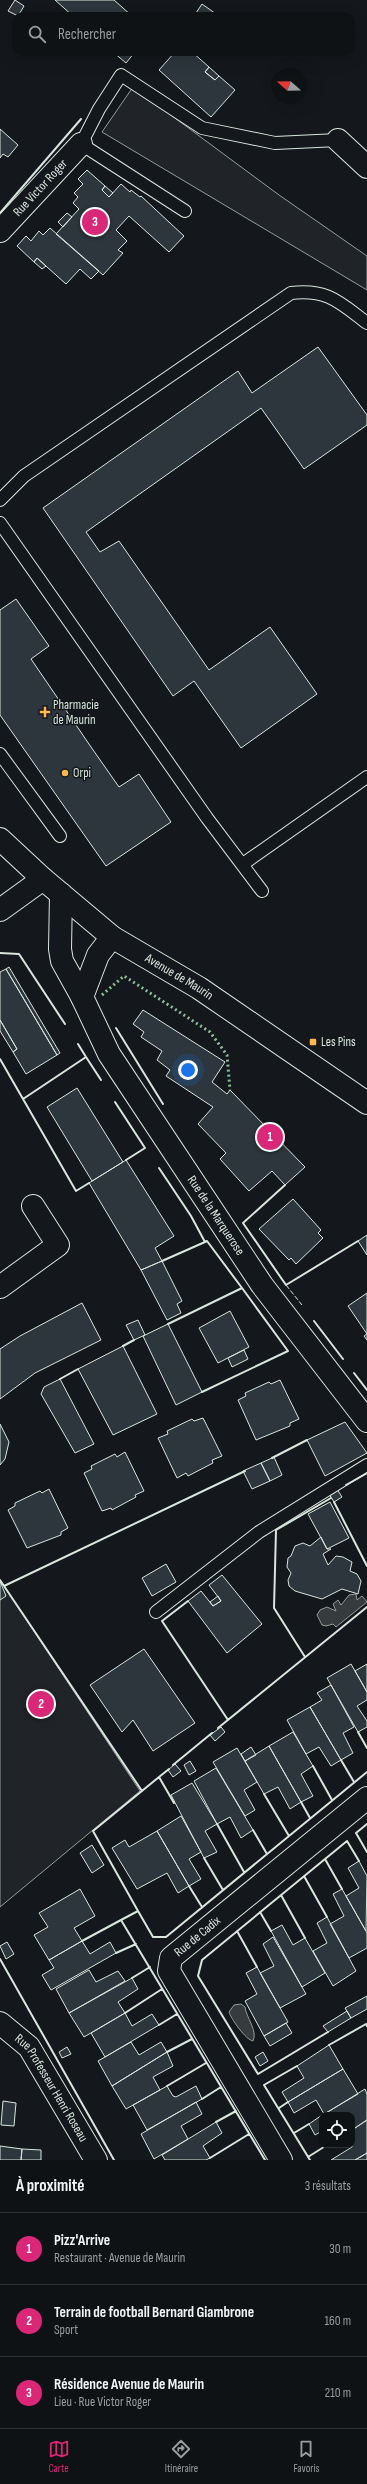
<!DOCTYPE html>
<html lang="fr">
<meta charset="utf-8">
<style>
:root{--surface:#0f1215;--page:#181b1e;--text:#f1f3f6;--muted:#9b9ea0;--line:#2f3234;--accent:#db2777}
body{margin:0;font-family:"Sofia Sans Condensed",sans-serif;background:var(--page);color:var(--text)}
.controls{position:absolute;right:12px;bottom:12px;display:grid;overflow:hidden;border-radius:8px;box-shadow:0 4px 16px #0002}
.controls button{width:36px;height:36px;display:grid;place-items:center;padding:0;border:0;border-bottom:1px solid var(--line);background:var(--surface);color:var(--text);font:20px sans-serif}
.compass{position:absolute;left:271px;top:68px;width:36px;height:36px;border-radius:50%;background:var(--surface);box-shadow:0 4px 16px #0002;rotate:290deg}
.you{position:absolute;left:188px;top:1070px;width:14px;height:14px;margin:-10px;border:3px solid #fff;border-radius:50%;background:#1a73e8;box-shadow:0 0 0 6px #1a73e833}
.badge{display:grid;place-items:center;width:26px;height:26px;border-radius:50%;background:var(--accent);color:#fff;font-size:13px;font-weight:700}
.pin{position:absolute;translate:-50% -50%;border:2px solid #fff;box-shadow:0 1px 4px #0006}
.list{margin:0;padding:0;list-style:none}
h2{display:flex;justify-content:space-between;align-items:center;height:52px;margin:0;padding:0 16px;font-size:17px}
h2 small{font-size:13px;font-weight:400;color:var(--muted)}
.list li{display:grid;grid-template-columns:26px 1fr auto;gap:12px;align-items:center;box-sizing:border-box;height:72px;padding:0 16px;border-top:1px solid var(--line)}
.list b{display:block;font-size:15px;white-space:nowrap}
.list p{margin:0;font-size:13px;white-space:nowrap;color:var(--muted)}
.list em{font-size:13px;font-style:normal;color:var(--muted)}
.icon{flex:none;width:22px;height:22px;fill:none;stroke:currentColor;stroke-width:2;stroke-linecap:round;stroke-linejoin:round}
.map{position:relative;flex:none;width:367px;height:2160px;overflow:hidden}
.search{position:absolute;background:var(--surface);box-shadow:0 4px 16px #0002;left:12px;right:12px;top:12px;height:44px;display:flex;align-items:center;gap:10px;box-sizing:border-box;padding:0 14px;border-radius:12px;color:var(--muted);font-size:15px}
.sheet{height:268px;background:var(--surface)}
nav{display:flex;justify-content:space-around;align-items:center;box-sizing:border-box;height:56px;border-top:1px solid var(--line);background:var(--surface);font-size:11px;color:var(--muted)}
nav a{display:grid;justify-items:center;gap:2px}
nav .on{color:var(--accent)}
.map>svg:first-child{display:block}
.green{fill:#202428;stroke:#939e99}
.water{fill:#363b3e;stroke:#939e99}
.building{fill:#2c363c;stroke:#d8e6dc}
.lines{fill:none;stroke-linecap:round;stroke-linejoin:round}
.lane-casing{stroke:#d8e6dc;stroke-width:14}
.street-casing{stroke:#d8e6dc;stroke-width:24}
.secondary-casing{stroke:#d8e6dc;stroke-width:24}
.lane{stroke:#14181c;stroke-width:12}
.street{stroke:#14181c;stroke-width:22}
.secondary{stroke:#14181c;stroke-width:22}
.hedge{stroke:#8ac095;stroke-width:3;stroke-dasharray:2 3;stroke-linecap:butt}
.fence{stroke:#d8e6dc;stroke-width:1;stroke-dasharray:5 2;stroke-linecap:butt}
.wall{stroke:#d8e6dc;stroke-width:2}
.poi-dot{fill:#ffb74d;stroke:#14181c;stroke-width:1.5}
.labels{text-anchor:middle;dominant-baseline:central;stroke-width:3;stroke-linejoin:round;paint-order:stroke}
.street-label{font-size:13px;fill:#d8e6dc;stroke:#14181c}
.poi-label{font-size:13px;fill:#d8e6dc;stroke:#14181c;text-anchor:start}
</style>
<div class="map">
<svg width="367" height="2160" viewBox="0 0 367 2160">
<rect width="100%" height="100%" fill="#14181c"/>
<path class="green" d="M 133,87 L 279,195 L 367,256 L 367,290 L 102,132 Z
M 0,1580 L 140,1791 L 0,1907 Z"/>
<path class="water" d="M 356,1594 L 357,1600 L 362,1596 L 367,1602 L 336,1627 L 333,1624 L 326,1626 L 322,1625 L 317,1615 L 320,1610 L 327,1607 L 336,1611 L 333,1604 L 338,1600 L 341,1605 L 349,1595 Z
M 241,2004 L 245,2007 C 246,2017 258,2031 253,2041 C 246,2040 231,2019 229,2012 L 234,2005 Z"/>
<path class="building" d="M 15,0 L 24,6 L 18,16 L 8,11 Z
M 55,0 L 114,0 L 132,16 L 73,16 Z
M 202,4 L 219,16 L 194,16 Z
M 113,52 L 135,52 L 126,63 Z
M 175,52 L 192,52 L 209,67 L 205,72 L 215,80 L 219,76 L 235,90 L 211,117 L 159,70 Z
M 209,67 L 219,76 L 215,80 L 205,72 Z
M 0,129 L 18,145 L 8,157 L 3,154 L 0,158 Z
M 87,170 L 105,186 L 102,190 L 109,197 L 121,184 L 130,192 L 131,190 L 140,197 L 141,196 L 184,236 L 169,252 L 129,216 L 116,230 L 127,241 L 118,250 L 123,253 L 103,275 L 56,234 L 79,209 L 73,203 L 78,197 L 74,193 L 83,184 L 78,179 Z
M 105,186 L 113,193 L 109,197 L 102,190 Z
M 67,213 L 72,217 L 63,227 L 58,222 Z
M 50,228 L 99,271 L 91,279 L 80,269 L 66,284 L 37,258 L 34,262 L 17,246 L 26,236 L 31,241 L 39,231 L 43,235 Z
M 37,258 L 46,266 L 42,269 L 34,262 Z
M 318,347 L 367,415 L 367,425 L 304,469 L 261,408 L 86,532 L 100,552 L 119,541 L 209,670 L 270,627 L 317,694 L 241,748 L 194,681 L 173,696 L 43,508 L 238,371 L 252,393 Z
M 16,599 L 49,646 L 31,659 L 91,747 L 119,787 L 139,774 L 171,822 L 106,866 L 0,715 L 0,610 Z
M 9,967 L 60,1053 L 57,1055 L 6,969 Z
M 6,969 L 57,1055 L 26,1074 L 13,1052 L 17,1049 L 0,1020 L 0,972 Z
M 143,1010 L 225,1062 L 212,1082 L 227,1094 L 230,1090 L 305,1167 L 285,1185 L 272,1171 L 249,1191 L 220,1159 L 226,1153 L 198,1124 L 213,1107 L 166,1076 L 170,1070 L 157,1060 L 162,1051 L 141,1037 L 144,1032 L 133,1024 Z
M 0,1020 L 17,1049 L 13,1052 L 0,1031 Z
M 77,1088 L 123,1162 L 92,1181 L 47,1107 Z
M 126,1160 L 174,1236 L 155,1248 L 162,1261 L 141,1270 L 89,1183 Z
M 293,1199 L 321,1230 L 318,1233 L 323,1238 L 296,1264 L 291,1258 L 289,1260 L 259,1229 Z
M 367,1235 L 367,1255 L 358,1241 Z
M 162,1261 L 182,1301 L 177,1304 L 181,1313 L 167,1320 L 141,1270 Z
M 367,1293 L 367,1340 L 364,1336 L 367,1334 L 348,1306 Z
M 82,1303 L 101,1340 L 35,1373 L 0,1399 L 0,1349 L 20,1336 Z
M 230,1311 L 249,1347 L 218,1363 L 199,1328 Z
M 138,1320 L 145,1335 L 134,1340 L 126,1325 Z
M 168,1324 L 202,1392 L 176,1405 L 143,1336 Z
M 123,1346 L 157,1414 L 113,1435 L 78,1369 Z
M 244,1350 L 248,1359 L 232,1367 L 228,1358 Z
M 60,1379 L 94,1444 L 75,1453 L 41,1394 L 44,1387 Z
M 280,1380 L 299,1419 L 290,1423 L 290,1426 L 256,1440 L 238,1400 L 246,1396 L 245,1393 L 269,1382 L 271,1384 Z
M 203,1418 L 222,1456 L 212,1460 L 213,1463 L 188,1476 L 186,1473 L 177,1478 L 158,1438 L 168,1434 L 167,1431 L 192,1419 L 194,1421 Z
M 345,1422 L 367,1453 L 325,1476 L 307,1440 Z
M 0,1424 L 9,1442 L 5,1459 L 0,1465 Z
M 125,1452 L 144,1491 L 135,1495 L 136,1497 L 112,1510 L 111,1508 L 102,1511 L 84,1473 L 92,1469 L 91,1466 L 115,1454 L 117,1457 Z
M 274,1457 L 282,1475 L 270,1481 L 261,1463 Z
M 261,1463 L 270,1481 L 252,1489 L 243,1471 Z
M 49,1489 L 68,1528 L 61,1532 L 61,1535 L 27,1548 L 8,1510 L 15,1506 L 15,1503 L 40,1491 L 42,1493 Z
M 337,1489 L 342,1497 L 334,1502 L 329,1494 Z
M 330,1502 L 349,1538 L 327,1549 L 308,1514 Z
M 321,1537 L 327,1549 L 331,1549 L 323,1554 L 328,1565 L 336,1556 L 343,1557 L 352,1562 L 350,1571 L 357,1574 L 361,1581 L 358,1594 L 342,1589 L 322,1599 L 295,1591 L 289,1586 L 288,1580 L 291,1573 L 287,1567 L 288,1558 L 291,1556 L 295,1546 L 303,1543 L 310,1546 Z
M 166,1564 L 176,1582 L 152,1596 L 142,1578 Z
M 222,1575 L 262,1624 L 227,1653 L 188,1601 L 201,1591 L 213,1606 L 221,1601 L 209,1585 Z
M 0,1581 L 6,1596 L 0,1600 Z
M 218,1596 L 221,1601 L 213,1606 L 210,1602 Z
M 144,1649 L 195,1723 L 153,1751 L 133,1720 L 122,1732 L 90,1685 Z
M 351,1664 L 367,1692 L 367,1700 L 357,1706 L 367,1721 L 367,1727 L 358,1732 L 327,1678 Z
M 367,1664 L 367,1692 L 355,1671 Z
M 331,1685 L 354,1727 L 343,1733 L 353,1753 L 341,1760 L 310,1707 L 322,1700 L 317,1693 Z
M 310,1707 L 341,1760 L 331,1766 L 319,1747 L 306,1754 L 287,1720 Z
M 221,1727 L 225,1732 L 215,1741 L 210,1735 Z
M 293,1732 L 313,1766 L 301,1774 L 313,1796 L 301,1802 L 269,1746 Z
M 269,1746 L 301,1802 L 290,1809 L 278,1787 L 264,1794 L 245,1761 Z
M 251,1747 L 256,1755 L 245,1761 L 241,1754 Z
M 237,1748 L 257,1782 L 244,1790 L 255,1810 L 245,1816 L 213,1762 Z
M 190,1761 L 196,1771 L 189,1775 L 184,1765 Z
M 175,1764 L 181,1771 L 173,1777 L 168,1770 Z
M 216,1768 L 253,1830 L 241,1838 L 230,1817 L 217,1824 L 194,1781 Z
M 192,1783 L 217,1824 L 205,1831 L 217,1852 L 204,1858 L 171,1795 Z
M 181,1816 L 201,1852 L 189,1859 L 201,1879 L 189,1886 L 157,1831 Z
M 157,1831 L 189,1886 L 178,1893 L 167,1873 L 137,1889 L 112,1848 L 125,1840 L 129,1847 Z
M 92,1845 L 104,1865 L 92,1873 L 80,1853 Z
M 359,1861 L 367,1876 L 366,1931 L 346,1896 L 359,1888 L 348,1868 Z
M 80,1889 L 95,1916 L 74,1928 L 82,1941 L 49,1960 L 34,1935 L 48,1927 L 39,1913 Z
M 342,1889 L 367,1933 L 367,1948 L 349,1958 L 330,1924 L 344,1916 L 333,1894 Z
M 327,1917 L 356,1971 L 333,1986 L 313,1951 L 327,1943 L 317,1923 Z
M 282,1925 L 293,1945 L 305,1938 L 325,1973 L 302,1987 L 271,1931 Z
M 273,1937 L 306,1994 L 280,2008 L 260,1973 L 274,1966 L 263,1944 Z
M 82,1941 L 90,1954 L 110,1942 L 116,1953 L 51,1990 L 42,1975 L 54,1968 L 49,1960 Z
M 7,1942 L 14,1954 L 6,1959 L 0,1946 Z
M 257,1967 L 288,2022 L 264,2036 L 245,2001 L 257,1994 L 246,1973 Z
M 89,1970 L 96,1982 L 118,1971 L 125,1981 L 69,2013 L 56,1989 Z
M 132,1978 L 138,1989 L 118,2002 L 125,2013 L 84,2037 L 69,2013 Z
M 367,1996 L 367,2009 L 351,2018 L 345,2008 Z
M 347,2011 L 351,2018 L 328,2032 L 323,2026 Z
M 125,2013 L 132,2026 L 152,2014 L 159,2025 L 105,2057 L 91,2033 Z
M 286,2023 L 292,2033 L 270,2046 L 264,2036 Z
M 131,2042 L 139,2055 L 161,2042 L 167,2052 L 112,2086 L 98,2061 Z
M 329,2045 L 343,2069 L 288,2102 L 282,2092 L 304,2078 L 297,2066 Z
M 67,2047 L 71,2054 L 62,2058 L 59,2052 Z
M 167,2052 L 173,2066 L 153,2077 L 160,2090 L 126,2109 L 112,2086 Z
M 263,2052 L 268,2061 L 260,2066 L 255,2057 Z
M 343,2069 L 358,2094 L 324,2114 L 316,2100 L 294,2113 L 288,2102 Z
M 167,2086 L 173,2096 L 176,2097 L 196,2086 L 202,2099 L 147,2130 L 133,2105 Z
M 365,2089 L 367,2094 L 367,2120 L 352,2130 L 352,2115 L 323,2115 Z
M 3,2101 L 16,2103 L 14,2126 L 1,2125 Z
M 196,2102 L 202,2114 L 181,2126 L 188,2139 L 154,2159 L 141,2134 Z
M 322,2115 L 322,2131 L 315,2135 L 309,2124 Z
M 367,2120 L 367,2153 L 355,2160 L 331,2160 L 352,2147 L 352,2130 Z
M 216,2122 L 222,2133 L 203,2146 L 210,2158 L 206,2160 L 165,2160 L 162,2155 Z
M 0,2146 L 22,2149 L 21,2160 L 0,2160 Z
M 22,2149 L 41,2150 L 41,2160 L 21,2160 Z
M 367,2153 L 367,2160 L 355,2160 Z"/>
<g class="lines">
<defs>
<path id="lane" d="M 185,211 L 81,144 L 99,109 L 121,75 L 202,128 L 275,143 L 338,140
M 0,500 L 24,476 L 291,293 C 328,289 339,302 367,323
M 0,523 L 207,818 L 262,891
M 0,754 L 60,836
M 243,864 L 367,777
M 156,1612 L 259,1532 L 367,1465"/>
<g id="street">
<path d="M 338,140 L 367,167"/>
<path id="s1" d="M 0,231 L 81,144"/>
<path id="s2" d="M 61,894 L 60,949 L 62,961 L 82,997 L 109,1054 L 262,1285 L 367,1421"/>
<path d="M 0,910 L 43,879"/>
<path d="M 82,997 L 98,955 L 112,937"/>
<path d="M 0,1287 L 58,1245 L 33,1206"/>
<path id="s3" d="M 0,2023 L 29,2047 L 96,2160"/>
<path id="s4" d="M 281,2160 L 169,1971 L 171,1958 L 367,1798"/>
</g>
<g id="secondary">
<path id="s5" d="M 0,839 L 43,879 L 112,937 L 199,988 L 367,1103"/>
</g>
</defs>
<use href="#lane" class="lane-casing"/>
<use href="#street" class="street-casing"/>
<use href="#secondary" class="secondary-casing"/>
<use href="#lane" class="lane"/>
<use href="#street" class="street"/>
<use href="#secondary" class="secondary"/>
<path class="hedge" d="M 102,995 L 124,976 L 210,1032 L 227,1055 L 230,1090"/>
<path class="fence" d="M 286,1285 L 302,1305"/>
<path class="wall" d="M 0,213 L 81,119
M 0,953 L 19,954 L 65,1024
M 116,1028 L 163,1104
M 86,1057 L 101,1080
M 0,1059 L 23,1099 L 86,1057 L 78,1044
M 23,1099 L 76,1191 L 89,1183
M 115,1102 L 145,1148 L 126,1160
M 159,1168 L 191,1216 L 205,1242 L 162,1261
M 285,1185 L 243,1223 L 286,1285 L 358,1241
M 314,1321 L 343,1359
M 168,1324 L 242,1288 L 207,1241 L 205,1242
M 123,1346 L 134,1340
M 354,1373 L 367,1390
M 60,1379 L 78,1369
M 202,1392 L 288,1351 L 242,1288
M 272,1458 L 307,1440
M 346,1485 L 367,1473
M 334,1502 L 367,1566
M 0,1580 L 4,1586 L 245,1471
M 4,1586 L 142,1791
M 188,1601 L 162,1621 L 228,1720
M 305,1657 L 274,1608 L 276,1530 L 331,1498
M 218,1728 L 367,1607
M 358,1732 L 367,1748
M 341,1760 L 354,1782
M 173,1765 L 212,1733
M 313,1766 L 332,1800
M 169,1769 L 159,1777 L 174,1803
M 264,1794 L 289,1836
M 301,1802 L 310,1818
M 217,1824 L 244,1872
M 367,1824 L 356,1833 L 367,1852
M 253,1830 L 267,1854
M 204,1858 L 223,1890
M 325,1859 L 342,1889
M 304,1876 L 327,1917
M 189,1886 L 202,1907
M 281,1895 L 305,1938
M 138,1911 L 93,1831 L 159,1777
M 260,1912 L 271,1931
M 237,1931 L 257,1967
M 82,1941 L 121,1920
M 116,1953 L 136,1944
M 0,1959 L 114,2160
M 132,1978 L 150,1967
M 125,2013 L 162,1989
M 159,2025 L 177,2014
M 328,2032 L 258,2074 L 198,1976 L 202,1960 L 347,1841 L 359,1861
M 329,2045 L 366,2024 L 367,2026
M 167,2052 L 192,2039
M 297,2066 L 264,2085 L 310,2160
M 167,2086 L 206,2063
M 202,2099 L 221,2087
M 279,2108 L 288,2102
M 216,2122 L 236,2111
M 294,2133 L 309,2124
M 308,2157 L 327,2145
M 210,2158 L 249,2134
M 265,2160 L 121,1920 L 138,1911 L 153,1937 L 166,1937 L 367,1772"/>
</g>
<g class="poi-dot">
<path d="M43 706h4v4h4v4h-4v4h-4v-4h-4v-4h4z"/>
<circle cx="65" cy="773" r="4"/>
<rect x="309" y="1038" width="8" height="8" rx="2"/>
</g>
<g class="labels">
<g class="street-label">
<text stroke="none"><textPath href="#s1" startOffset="59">Rue Victor Roger</textPath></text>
<text stroke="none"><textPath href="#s5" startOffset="227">Avenue de Maurin</textPath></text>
<text stroke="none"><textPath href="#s2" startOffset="365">Rue de la Marquerose</textPath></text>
<text stroke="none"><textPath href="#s4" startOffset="267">Rue de Cadix</textPath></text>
<text stroke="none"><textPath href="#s3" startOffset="84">Rue Professeur Henri Roseau</textPath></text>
</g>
<g class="poi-label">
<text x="53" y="705">Pharmacie<tspan x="53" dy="15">de Maurin</tspan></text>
<text x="73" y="773">Orpi</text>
<text x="321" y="1042">Les Pins</text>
</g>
</g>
</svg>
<div class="controls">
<button><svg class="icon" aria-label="locate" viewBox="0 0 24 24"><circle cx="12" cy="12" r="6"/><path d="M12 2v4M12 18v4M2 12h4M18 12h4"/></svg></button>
</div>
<svg class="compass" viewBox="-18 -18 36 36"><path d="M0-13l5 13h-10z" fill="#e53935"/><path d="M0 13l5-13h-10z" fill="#9b9ea0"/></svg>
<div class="you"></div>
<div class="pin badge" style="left:270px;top:1137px">1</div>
<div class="pin badge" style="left:41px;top:1704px">2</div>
<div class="pin badge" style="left:95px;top:222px">3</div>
<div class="search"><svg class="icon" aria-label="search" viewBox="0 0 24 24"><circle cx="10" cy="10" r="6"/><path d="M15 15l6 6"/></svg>Rechercher</div>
</div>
<section class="sheet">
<h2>À proximité<small>3 résultats</small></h2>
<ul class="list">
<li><span class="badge">1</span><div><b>Pizz'Arrive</b><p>Restaurant · Avenue de Maurin</p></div><em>30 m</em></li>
<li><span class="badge">2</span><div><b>Terrain de football Bernard Giambrone</b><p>Sport</p></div><em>160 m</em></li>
<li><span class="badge">3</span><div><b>Résidence Avenue de Maurin</b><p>Lieu · Rue Victor Roger</p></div><em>210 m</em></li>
</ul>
</section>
<nav>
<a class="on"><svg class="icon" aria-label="map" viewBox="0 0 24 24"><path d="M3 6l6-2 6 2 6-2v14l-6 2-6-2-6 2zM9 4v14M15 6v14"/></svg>Carte</a>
<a><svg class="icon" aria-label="directions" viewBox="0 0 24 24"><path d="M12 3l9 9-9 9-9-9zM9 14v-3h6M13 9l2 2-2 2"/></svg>Itinéraire</a>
<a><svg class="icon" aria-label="saved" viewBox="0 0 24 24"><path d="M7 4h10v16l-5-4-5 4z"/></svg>Favoris</a>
</nav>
